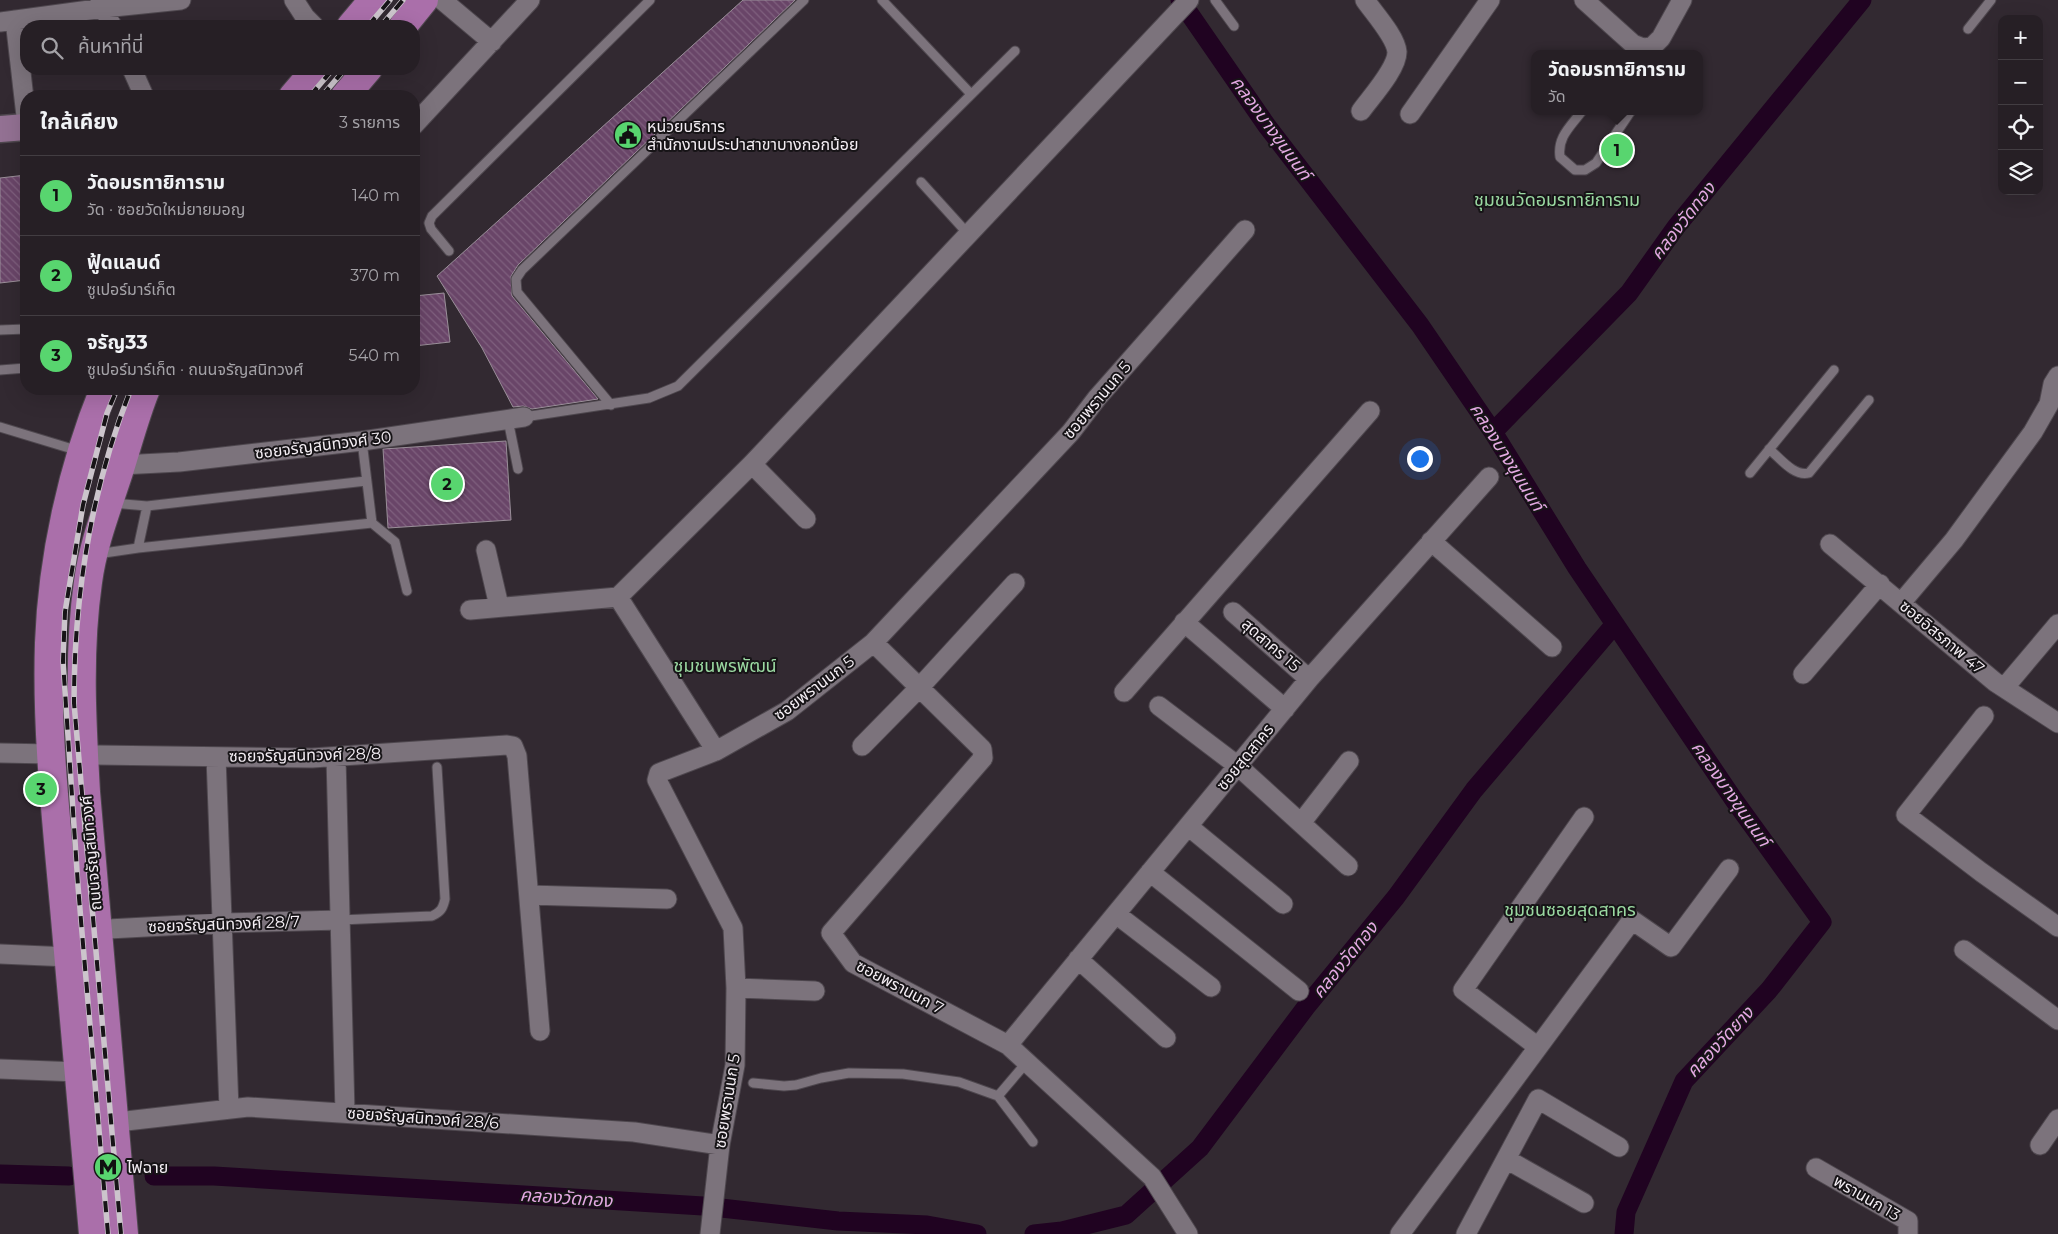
<!DOCTYPE html>
<html lang="th">
<meta charset="utf-8">
<style>
:root{--surface:#261f25;--page:#322c32;--text:#f1f3f6;--muted:#a4a2a7;--line:#423d42;--accent:#58d56f}
body{margin:0;font-family:Montserrat,"Noto Sans Thai",sans-serif;background:var(--page);color:var(--text)}
.controls{position:absolute;right:15px;top:15px;display:grid;overflow:hidden;border-radius:10px;box-shadow:0 5px 20px #0002}
.controls button{width:45px;height:45px;display:grid;place-items:center;padding:0;border:0;border-bottom:1px solid var(--line);background:var(--surface);color:var(--text);font:25px sans-serif}
.you{position:absolute;left:1419px;top:458px;width:18px;height:18px;margin:-12px;border:4px solid #fff;border-radius:50%;background:#1a73e8;box-shadow:0 0 0 8px #1a73e833}
.badge{display:grid;place-items:center;width:32px;height:32px;border-radius:50%;background:var(--accent);color:#111;font-size:16px;font-weight:700}
.pin{position:absolute;translate:-50% -50%;border:2px solid #fff;box-shadow:0 1px 5px #0006}
.popup{position:absolute;left:1531px;top:50px;width:172px;height:65px;box-sizing:border-box;display:grid;place-content:center;border-radius:10px;background:var(--surface);filter:drop-shadow(0 1px 4px #0005);font-size:16px;white-space:nowrap;color:var(--muted)}
.popup b{font-size:19px;color:var(--text)}
.popup::after{content:'';position:absolute;left:50%;top:100%;margin-left:-10px;border:10px solid transparent;border-top-color:var(--surface)}
.list{margin:0;padding:0;list-style:none}
h2{display:flex;justify-content:space-between;align-items:center;height:65px;margin:0;padding:0 20px;font-size:21px}
h2 small{font-size:16px;font-weight:400;color:var(--muted)}
.list li{display:grid;grid-template-columns:32px 1fr auto;gap:15px;align-items:center;box-sizing:border-box;height:80px;padding:0 20px;border-top:1px solid var(--line)}
.list b{display:block;font-size:19px;white-space:nowrap}
.list p{margin:0;font-size:16px;white-space:nowrap;color:var(--muted)}
.list em{font-size:16px;font-style:normal;color:var(--muted)}
.icon{flex:none;width:28px;height:28px;fill:none;stroke:currentColor;stroke-width:2;stroke-linecap:round;stroke-linejoin:round}
.map{position:relative;flex:none;width:2058px;height:1234px;overflow:hidden}
.search{position:absolute;background:var(--surface);box-shadow:0 5px 20px #0002;left:20px;top:20px;width:400px;height:55px;display:flex;align-items:center;gap:12px;box-sizing:border-box;padding:0 18px;border-radius:20px;color:var(--muted);font-size:19px}
.panel{position:absolute;background:var(--surface);box-shadow:0 5px 20px #0002;left:20px;top:90px;width:400px;height:305px;border-radius:20px}
.map>svg:first-child{display:block}
.lines{fill:none;stroke-linecap:round;stroke-linejoin:round}
.canal{stroke:#200321;stroke-width:19}
.building{fill:url(#building-back-hatch);stroke:#9a8f99}
.lane-casing{stroke:#4e474e;stroke-width:11}
.street-casing{stroke:#4e474e;stroke-width:21}
.secondary-casing{stroke:#4e474e;stroke-width:29}
.primary-casing{stroke:#4e474e;stroke-width:30}
.lane{stroke:#7c737c;stroke-width:9}
.street{stroke:#7c737c;stroke-width:19}
.secondary{stroke:#937193;stroke-width:26}
.primary{stroke:#aa6faa;stroke-width:28}
.rail-casing{stroke:#ccc5cc;stroke-width:5.5}
.rail{stroke:#171417;stroke-width:4;stroke-dasharray:11;stroke-linecap:butt}
.labels{text-anchor:middle;dominant-baseline:central;stroke-width:4;stroke-linejoin:round;paint-order:stroke}
.poi-label{font-size:16px;fill:#f4eef4;stroke:#171417;text-anchor:start}
.street-label{font-size:16px;fill:#f4eef4;stroke:#171417}
.water-label{font-size:18px;font-style:italic;fill:#e4a9e3;stroke:#171417}
.neighbourhood-label{font-size:18px;fill:#9ad8a1;stroke:#171417}
</style>
<div class="map">
<svg width="2058" height="1234" viewBox="0 0 2058 1234">
<defs>
<pattern id="building-back-hatch" width="6" height="6" patternUnits="userSpaceOnUse" patternTransform="scale(1.25)"><rect width="6" height="6" fill="#694568"/><path d="M-1 5l2 2M0 0l6 6M5-1l2 2" fill="none" stroke="#7f607e"/></pattern>
</defs>
<rect width="100%" height="100%" fill="#322931"/>
<g class="lines">
<path class="canal" d="M 1180,0 L 1267,126 L 1420,325 L 1493,432 L 1577,568 L 1734,800 L 1822,922 L 1769,990 L 1684,1081 L 1626,1212 L 1624,1234
M 1493,432 L 1629,293 L 1676,227 L 1862,0
M 0,1174 L 69,1176
M 154,1176 L 214,1176 L 703,1206 L 838,1221 L 927,1225 L 977,1234
M 1034,1234 L 1062,1231 L 1126,1215 L 1200,1148 L 1306,1007 L 1396,897 L 1474,790 L 1615,624"/>
</g>
<path class="building" d="M 743,0 L 795,0 L 518,265 L 511,276 L 512,296 L 598,399 L 532,409 L 523,406 L 513,407 L 482,348 L 437,276 Z
M 26,175 L 26,280 L 0,283 L 0,178 Z
M 444,293 L 450,342 L 414,346 L 414,296 Z
M 506,441 L 511,520 L 388,528 L 383,449 Z"/>
<g class="lines">
<defs>
<path id="lane" d="M 882,0 L 971,94
M 1215,0 L 1234,26
M 1968,29 L 1991,0
M 1582,111 C 1571,126 1557,137 1560,157 L 1575,170 L 1585,170 L 1596,163 L 1631,111
M 921,182 L 969,235
M 449,251 L 431,229 L 429,223 L 432,216 L 650,0
M 0,330 L 26,329
M 0,370 L 26,368
M 611,405 L 517,292 L 516,279 L 522,270 L 804,0
M 524,417 L 649,398 L 678,386 L 1015,51
M 508,420 L 518,469
M 0,427 L 79,451
M 362,441 L 372,523
M 1769,449 C 1780,458 1794,477 1809,473 L 1869,400
M 1750,473 L 1834,370
M 366,481 L 147,506 L 138,548 L 372,523 L 395,542 L 407,591
M 112,503 L 147,506
M 104,553 L 138,548
M 340,920 L 432,916 C 441,912 443,908 445,899 L 437,767
M 753,1083 L 784,1086 L 796,1085 L 821,1078 L 849,1073 L 903,1074 L 959,1082 L 998,1096 L 1033,1142
M 998,1096 L 1027,1062"/>
<path id="street" d="M 100,0 L 112,26
M 294,0 L 305,17 L 314,26
M 442,0 L 492,42
M 1584,0 L 1633,44 L 1643,48 L 1652,47 L 1661,38 L 1682,0
M 15,20 L 26,116
M 0,22 L 104,8 L 181,0
M 132,69 L 144,96
M 1361,111 C 1371,97 1397,69 1397,52 C 1396,37 1374,13 1365,0
M 1410,114 L 1490,0
M 414,125 L 530,0
M 752,464 L 806,519
M 121,465 L 179,462 L 362,441 L 524,417
M 1431,541 L 1552,647
M 1830,544 L 1995,682 L 2058,723
M 486,550 L 499,606
M 618,597 L 716,751
M 1901,603 L 1954,540 L 2033,432 L 2049,404 L 2053,384 L 2058,376
M 470,610 L 618,597 L 752,464 L 1189,0
M 1233,612 L 1309,679
M 1184,622 L 1285,709
M 879,648 L 982,749 L 983,758 L 831,933 L 853,963 L 1008,1045 L 1152,1177 L 1188,1234
M 1803,674 L 1880,584
M 2004,688 L 2058,624
M 1124,692 L 1370,411
M 1159,706 L 1238,766 L 1348,866
M 1984,716 L 1906,815 L 1981,872 L 2058,927
M 862,746 L 919,688 L 1015,583
M 0,753 L 51,754
M 96,755 L 312,758 L 507,745 L 513,746 L 517,756 L 540,1031
M 216,757 L 229,1109
M 336,757 L 345,1113
M 1301,823 L 1349,761
M 1188,826 L 1283,904
M 1150,872 L 1299,991
M 529,895 L 667,899
M 1116,914 L 1211,987
M 108,929 L 222,923 L 340,920
M 1964,950 L 2058,1020
M 0,954 L 69,957
M 1078,959 L 1166,1038
M 736,988 L 815,991
M 1008,1045 L 1309,679 L 1489,477
M 1538,1047 L 1463,990 L 1584,817
M 0,1069 L 78,1072
M 126,1121 L 248,1107 L 634,1132 L 720,1145
M 2040,1145 L 2058,1119
M 1506,1159 L 1584,1203
M 1816,1168 L 1908,1221 L 1908,1234
M 710,1234 L 720,1145 L 735,1065 L 736,988 L 733,928 L 657,780 L 659,773 L 716,751 L 787,711 L 873,643 L 1071,432 L 1097,398 L 1245,230
M 1400,1234 L 1632,920 L 1671,947 L 1729,869
M 1466,1234 L 1538,1099 L 1619,1147"/>
<path id="secondary" d="M 0,129 L 26,127"/>
<path id="primary" d="M 351,26 L 373,0
M 403,26 L 424,0
M 293,96 L 316,69
M 345,96 L 368,69
M 93,1234 C 83,1129 75,1023 65,918 C 57,826 46,735 49,643 C 52,559 72,467 104,389
M 124,1234 L 86,792 C 82,722 78,652 88,582 C 93,544 107,509 119,472 C 128,444 135,416 146,389"/>
</defs>
<use href="#lane" class="lane-casing"/>
<use href="#street" class="street-casing"/>
<use href="#secondary" class="secondary-casing"/>
<use href="#primary" class="primary-casing"/>
<use href="#lane" class="lane"/>
<use href="#street" class="street"/>
<use href="#secondary" class="secondary"/>
<use href="#primary" class="primary"/>
<defs>
<path id="rail" d="M 368,26 L 390,0
M 381,26 L 403,0
M 310,96 L 333,69
M 322,96 L 345,69
M 108,1234 L 78,886 L 63,661 L 65,612 L 83,505 L 107,413 L 117,389
M 121,1234 L 74,703 C 74,595 91,489 131,389"/>
</defs>
<use href="#rail" class="rail-casing"/>
<use href="#rail" class="rail"/>
</g>
<defs>
<symbol id="civic-disc" viewBox="-11 -11 22 22"><circle r="9.5" fill="#58d56f" stroke="#171417"/><path d="M-.6-6.5H3V-4.5H.6V-3L4-1V1h2V6H-6V1h2V-1L-.6-3ZM-1.2 2.5V6h2.4V2.5Z" fill="#111"/></symbol>
<symbol id="metro-disc" viewBox="-11 -11 22 22"><circle r="9.5" fill="#58d56f" stroke="#171417"/><path d="M-5.5 5V-5H-3L0 0L3-5H5.5V5H3V-.5L0 4L-3-.5V5Z" fill="#111"/></symbol>
</defs>
<g fill-rule="evenodd">
<use href="#civic-disc" x="612" y="119" width="32" height="32"/>
<use href="#metro-disc" x="92" y="1151" width="32" height="32"/>
</g>
<g class="labels">
<g class="poi-label">
<text x="647" y="126">หน่วยบริการ<tspan x="647" dy="18">สำนักงานประปาสาขาบางกอกน้อย</tspan></text>
<text x="127" y="1167">ไฟฉาย</text>
</g>
<g class="street-label">
<text transform="translate(1097 400) rotate(-50)">ซอยพรานนก 5</text>
<text transform="translate(323 445) rotate(-7)">ซอยจรัญสนิทวงศ์ 30</text>
<text transform="translate(1942 637) rotate(40)">ซอยอิสรภาพ 47</text>
<text transform="translate(1271 645) rotate(41)">สุดสาคร 15</text>
<text transform="translate(814 688) rotate(-37)">ซอยพรานนก 5</text>
<text transform="translate(305 755) rotate(-1)">ซอยจรัญสนิทวงศ์ 28/8</text>
<text transform="translate(1245 757) rotate(-51)">ซอยสุดสาคร</text>
<text transform="translate(91 853) rotate(-95)">ถนนจรัญสนิทวงศ์</text>
<text transform="translate(224 924) rotate(-2)">ซอยจรัญสนิทวงศ์ 28/7</text>
<text transform="translate(900 987) rotate(28)">ซอยพรานนก 7</text>
<text transform="translate(727 1101) rotate(-81)">ซอยพรานนก 5</text>
<text transform="translate(423 1118) rotate(4)">ซอยจรัญสนิทวงศ์ 28/6</text>
<text transform="translate(1867 1198) rotate(30)">พรานนก 13</text>
</g>
<g class="water-label">
<text transform="translate(1271 128) rotate(54)">คลองบางขุนนนท์</text>
<text transform="translate(1683 221) rotate(-52)">คลองวัดทอง</text>
<text transform="translate(1507 457) rotate(58)">คลองบางขุนนนท์</text>
<text transform="translate(1731 794) rotate(55)">คลองบางขุนนนท์</text>
<text transform="translate(1345 960) rotate(-51)">คลองวัดทอง</text>
<text transform="translate(1720 1042) rotate(-47)">คลองวัดยาง</text>
<text transform="translate(566 1198) rotate(4)">คลองวัดทอง</text>
</g>
<g class="neighbourhood-label">
<text x="1557" y="200">ชุมชนวัดอมรทายิการาม</text>
<text x="725" y="666">ชุมชนพรพัฒน์</text>
<text x="1570" y="910">ชุมชนซอยสุดสาคร</text>
</g>
</g>
</svg>
<div class="controls">
<button>+</button>
<button>−</button>
<button><svg class="icon" aria-label="locate" viewBox="0 0 24 24"><circle cx="12" cy="12" r="6"/><path d="M12 2v4M12 18v4M2 12h4M18 12h4"/></svg></button>
<button><svg class="icon" aria-label="layers" viewBox="0 0 24 24"><path d="M12 4l9 5-9 5-9-5zM3 14l9 5 9-5"/></svg></button>
</div>
<div class="you"></div>
<div class="pin badge" style="left:1617px;top:150px">1</div>
<div class="popup"><b>วัดอมรทายิการาม</b>วัด</div>
<div class="pin badge" style="left:447px;top:484px">2</div>
<div class="pin badge" style="left:41px;top:789px">3</div>
<div class="search"><svg class="icon" aria-label="search" viewBox="0 0 24 24"><circle cx="10" cy="10" r="6"/><path d="M15 15l6 6"/></svg>ค้นหาที่นี่</div>
<section class="panel">
<h2>ใกล้เคียง<small>3 รายการ</small></h2>
<ul class="list">
<li><span class="badge">1</span><div><b>วัดอมรทายิการาม</b><p>วัด · ซอยวัดใหม่ยายมอญ</p></div><em>140 m</em></li>
<li><span class="badge">2</span><div><b>ฟู้ดแลนด์</b><p>ซูเปอร์มาร์เก็ต</p></div><em>370 m</em></li>
<li><span class="badge">3</span><div><b>จรัญ33</b><p>ซูเปอร์มาร์เก็ต · ถนนจรัญสนิทวงศ์</p></div><em>540 m</em></li>
</ul>
</section>
</div>
